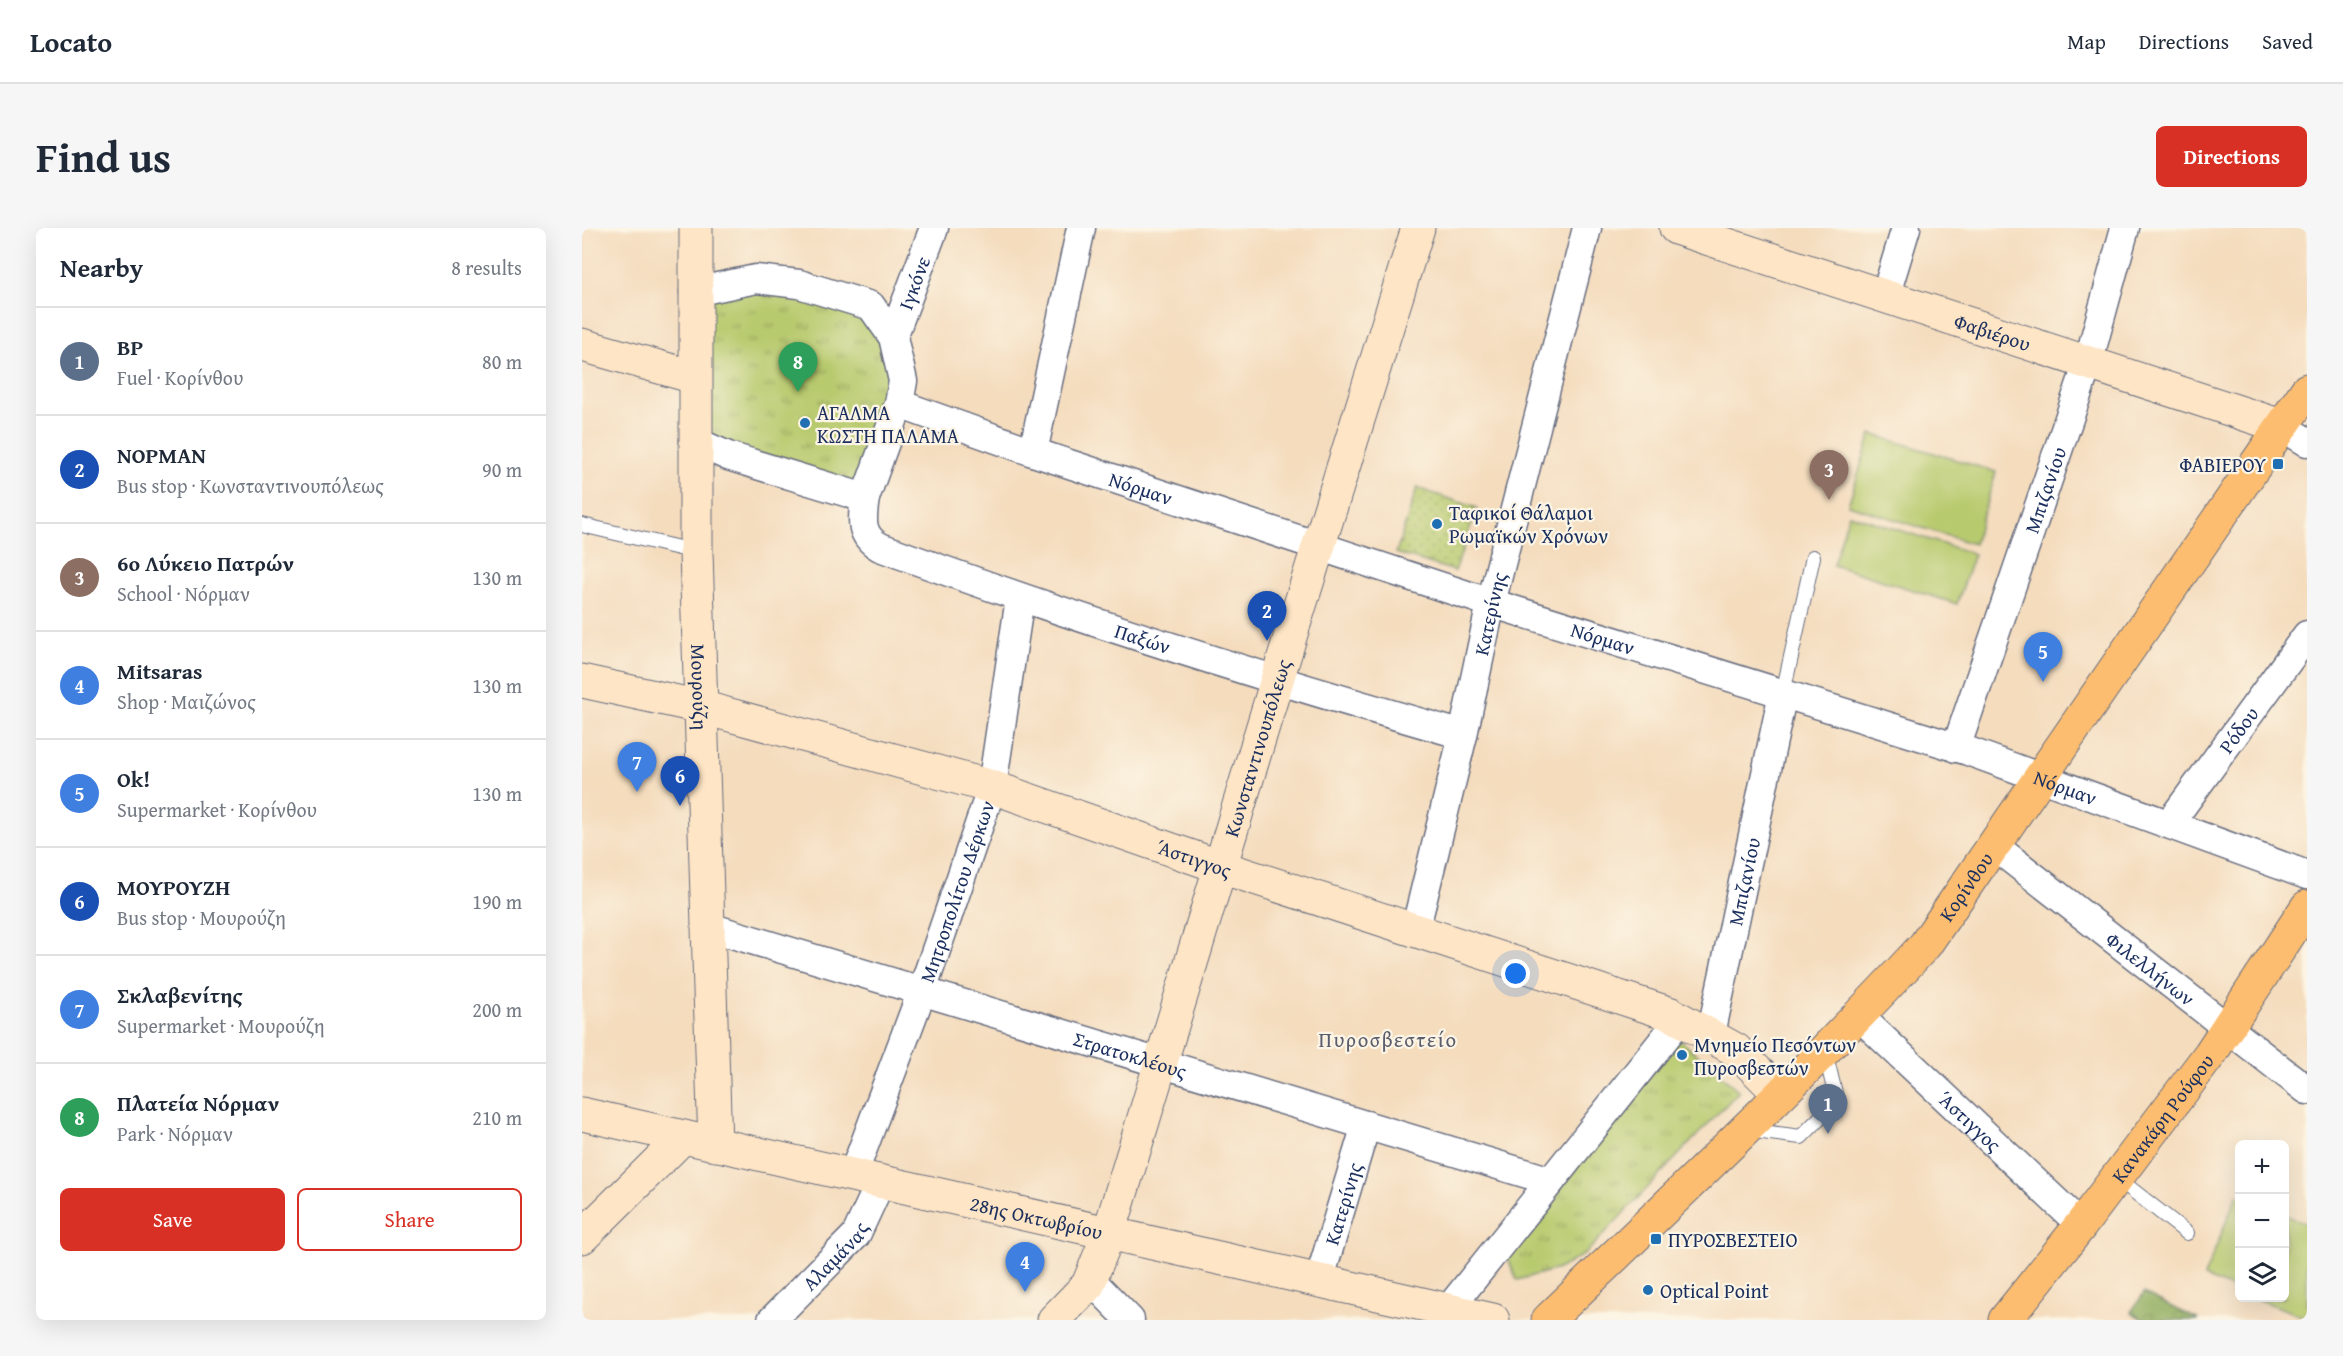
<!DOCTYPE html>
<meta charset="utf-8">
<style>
:root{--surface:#fff;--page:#f6f6f7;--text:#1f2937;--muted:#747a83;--line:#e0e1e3;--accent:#d93025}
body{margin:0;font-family:"Gentium Book Plus",serif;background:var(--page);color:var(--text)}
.controls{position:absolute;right:18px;bottom:18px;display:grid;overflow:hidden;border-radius:9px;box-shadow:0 6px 24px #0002}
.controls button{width:54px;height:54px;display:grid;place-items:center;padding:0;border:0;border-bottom:2px solid var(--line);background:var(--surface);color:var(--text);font:30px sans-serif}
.you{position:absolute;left:934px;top:746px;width:21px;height:21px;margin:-15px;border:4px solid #fff;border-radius:50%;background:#1a73e8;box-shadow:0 0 0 9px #1a73e833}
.badge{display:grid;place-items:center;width:39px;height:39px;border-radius:50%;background:var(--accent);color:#fff;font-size:20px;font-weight:700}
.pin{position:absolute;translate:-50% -50px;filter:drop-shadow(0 2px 3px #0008)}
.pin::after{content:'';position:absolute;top:32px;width:21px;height:18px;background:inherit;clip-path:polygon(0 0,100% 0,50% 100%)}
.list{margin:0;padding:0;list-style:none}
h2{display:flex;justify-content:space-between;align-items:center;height:78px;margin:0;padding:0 24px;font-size:26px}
h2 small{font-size:20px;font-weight:400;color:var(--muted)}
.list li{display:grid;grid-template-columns:39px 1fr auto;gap:18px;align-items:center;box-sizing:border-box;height:108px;padding:0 24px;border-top:2px solid var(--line)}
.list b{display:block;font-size:22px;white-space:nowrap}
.list p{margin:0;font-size:20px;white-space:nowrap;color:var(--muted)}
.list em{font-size:20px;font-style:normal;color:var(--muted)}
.actions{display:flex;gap:12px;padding:18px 24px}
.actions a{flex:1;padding:14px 0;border:2px solid var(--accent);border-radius:9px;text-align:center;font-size:21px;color:var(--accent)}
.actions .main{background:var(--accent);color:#fff}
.icon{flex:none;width:33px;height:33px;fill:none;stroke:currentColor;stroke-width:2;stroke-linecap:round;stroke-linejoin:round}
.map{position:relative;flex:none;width:1725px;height:1092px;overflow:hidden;border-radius:9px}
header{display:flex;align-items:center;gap:36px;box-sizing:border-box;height:84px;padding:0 30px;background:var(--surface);border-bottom:2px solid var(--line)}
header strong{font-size:28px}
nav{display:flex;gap:33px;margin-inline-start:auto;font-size:21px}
.intro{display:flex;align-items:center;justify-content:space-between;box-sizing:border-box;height:144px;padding:0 36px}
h1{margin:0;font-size:42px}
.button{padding:15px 27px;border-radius:9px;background:var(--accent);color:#fff;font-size:21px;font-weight:700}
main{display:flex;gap:36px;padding:0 36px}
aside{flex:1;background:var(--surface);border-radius:9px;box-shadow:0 6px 24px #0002}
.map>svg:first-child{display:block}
.grass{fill:url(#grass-dots);stroke:#6a7c66;stroke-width:1.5}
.forest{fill:url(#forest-crowns);stroke:#566e60;stroke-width:1.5}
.park{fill:url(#park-tufts);stroke:#6a7c66;stroke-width:1.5}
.garden{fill:#b8ca6e;stroke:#6a7c66;stroke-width:1.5}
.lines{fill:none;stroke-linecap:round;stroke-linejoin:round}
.lane-casing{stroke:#676c7f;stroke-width:16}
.street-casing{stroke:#676c7f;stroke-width:31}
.secondary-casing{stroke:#676c7f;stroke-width:35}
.primary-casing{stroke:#676c7f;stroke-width:35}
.lane{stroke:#fff;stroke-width:14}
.street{stroke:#fff;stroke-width:28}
.secondary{stroke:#fee5c5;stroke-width:33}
.primary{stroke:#fcbd6f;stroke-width:33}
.poi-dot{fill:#1f6fb2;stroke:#fcf5e5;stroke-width:2}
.labels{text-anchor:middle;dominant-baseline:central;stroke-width:4.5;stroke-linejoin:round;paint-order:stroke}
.street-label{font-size:20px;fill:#1b2f5e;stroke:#fcf5e5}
.poi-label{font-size:20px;fill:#1b2f5e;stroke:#fcf5e5;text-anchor:start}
.neighbourhood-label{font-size:21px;letter-spacing:1.5px;fill:#5c5d6d;stroke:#fcf5e5}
</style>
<header>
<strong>Locato</strong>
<nav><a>Map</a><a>Directions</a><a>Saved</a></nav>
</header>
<div class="intro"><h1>Find us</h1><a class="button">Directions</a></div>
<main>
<aside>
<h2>Nearby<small>8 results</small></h2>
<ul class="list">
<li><span class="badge" style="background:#5c6f8a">1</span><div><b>BP</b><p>Fuel · Κορίνθου</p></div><em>80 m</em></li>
<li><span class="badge" style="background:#1a4fb4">2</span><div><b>ΝΟΡΜΑΝ</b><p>Bus stop · Κωνσταντινουπόλεως</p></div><em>90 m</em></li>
<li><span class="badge" style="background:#8d6e63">3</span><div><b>6ο Λύκειο Πατρών</b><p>School · Νόρμαν</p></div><em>130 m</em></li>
<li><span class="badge" style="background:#3f7fe0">4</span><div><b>Mitsaras</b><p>Shop · Μαιζώνος</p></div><em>130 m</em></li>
<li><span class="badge" style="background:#3f7fe0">5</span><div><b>Ok!</b><p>Supermarket · Κορίνθου</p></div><em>130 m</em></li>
<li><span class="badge" style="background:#1a4fb4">6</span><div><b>ΜΟΥΡΟΥΖΗ</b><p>Bus stop · Μουρούζη</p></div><em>190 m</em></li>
<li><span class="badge" style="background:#3f7fe0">7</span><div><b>Σκλαβενίτης</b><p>Supermarket · Μουρούζη</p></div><em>200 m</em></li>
<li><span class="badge" style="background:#2e9e5b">8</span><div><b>Πλατεία Νόρμαν</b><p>Park · Νόρμαν</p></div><em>210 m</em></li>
</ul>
<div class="actions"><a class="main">Save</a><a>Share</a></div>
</aside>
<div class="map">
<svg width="1725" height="1092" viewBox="0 0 1725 1092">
<defs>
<pattern id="grass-dots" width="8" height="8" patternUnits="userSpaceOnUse" patternTransform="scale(1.5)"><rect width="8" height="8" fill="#b8ca6e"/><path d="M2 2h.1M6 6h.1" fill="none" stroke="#95a45e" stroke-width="1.8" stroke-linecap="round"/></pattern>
<pattern id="forest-crowns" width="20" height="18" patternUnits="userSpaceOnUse" patternTransform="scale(1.5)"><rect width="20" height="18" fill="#92ae61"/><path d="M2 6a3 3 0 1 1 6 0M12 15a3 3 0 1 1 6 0" fill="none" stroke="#768e53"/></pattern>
<pattern id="park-tufts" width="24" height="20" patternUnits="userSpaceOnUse" patternTransform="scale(1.5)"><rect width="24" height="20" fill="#b8ca6e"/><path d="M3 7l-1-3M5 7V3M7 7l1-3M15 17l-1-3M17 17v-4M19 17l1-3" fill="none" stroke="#95a45e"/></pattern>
</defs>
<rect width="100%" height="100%" fill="#fcf5e5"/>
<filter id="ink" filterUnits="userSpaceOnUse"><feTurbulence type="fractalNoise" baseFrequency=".0167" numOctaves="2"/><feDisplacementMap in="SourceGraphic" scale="12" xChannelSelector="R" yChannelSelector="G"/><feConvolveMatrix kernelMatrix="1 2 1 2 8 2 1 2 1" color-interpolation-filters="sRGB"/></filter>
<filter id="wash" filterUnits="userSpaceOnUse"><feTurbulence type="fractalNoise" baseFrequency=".008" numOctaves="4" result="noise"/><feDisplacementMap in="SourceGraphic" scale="24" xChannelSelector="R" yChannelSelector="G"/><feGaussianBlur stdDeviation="1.35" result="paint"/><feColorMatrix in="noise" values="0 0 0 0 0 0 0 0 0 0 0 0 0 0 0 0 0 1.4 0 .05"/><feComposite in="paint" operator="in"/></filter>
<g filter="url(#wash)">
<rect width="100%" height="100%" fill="#f4dcbd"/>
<path class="grass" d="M 835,260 L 895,280 L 873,343 L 814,325 Z"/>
<path class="forest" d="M 1562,1065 L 1617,1092 L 1562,1092 L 1549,1084 Z"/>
<path class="park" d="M 174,51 L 289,78 L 321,153 L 283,270 L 112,213 L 112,64 Z
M 1097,811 L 1157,863 L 1003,1026 L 976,1041 L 935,1052 L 924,1026 Z"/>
<path class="garden" d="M 1289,206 L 1414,244 L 1392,316 L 1266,277 Z
M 1267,286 L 1392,326 L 1375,376 L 1251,337 Z
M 1655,967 L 1658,969 L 1657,1063 L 1622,1049 Z
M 1703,987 L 1725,996 L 1725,1090 L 1673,1070 L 1702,1070 Z"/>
</g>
<g filter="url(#ink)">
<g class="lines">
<defs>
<path id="lane" d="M 0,297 L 114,324
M 1201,465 L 1231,329
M 1165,902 L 1219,909 L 1255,873 L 1243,824
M 1535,950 L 1605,1005"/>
<g id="street">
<path d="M 112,64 L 174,51 L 217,56 L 289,78 L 311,109 L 321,153 L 317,176 L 283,270 L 146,228 L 112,213"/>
<path d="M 1303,69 L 1324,0"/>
<path id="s1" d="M 311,109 L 352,0"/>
<path id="s2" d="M 317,176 L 451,224 L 909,375 L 1386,523 L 1725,647"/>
<path d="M 1699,198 L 1725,214"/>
<path d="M 451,224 L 499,0"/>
<path id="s3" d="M 283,270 C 280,291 277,307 298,319 C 490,390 685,451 881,507"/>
<path id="s4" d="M 1374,520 L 1506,135 L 1543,0"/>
<path id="s5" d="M 1587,596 L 1725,407"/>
<path id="s6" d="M 1411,617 L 1725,862"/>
<path id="s7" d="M 127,699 L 969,953"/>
<path id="s8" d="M 833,703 L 881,507 L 909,375 L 1005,0"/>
<path id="s9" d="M 1277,788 L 1499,997"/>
<path id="s10" d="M 1129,806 L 1201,465"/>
<path id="s11" d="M 271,947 L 340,763 L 410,559 L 438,370"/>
<path d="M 509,1052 L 548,1092"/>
<path id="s12" d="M 737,1053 L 784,897"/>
<path d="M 866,1082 L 1099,790"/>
<path id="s13" d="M 190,1092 L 274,1007 L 299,953"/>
</g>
<g id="secondary">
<path id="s14" d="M 114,0 L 114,324 L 133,917"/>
<path id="s15" d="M 1094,0 L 1699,198"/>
<path d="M 0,117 L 112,149"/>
<path id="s16" d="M 0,453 L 119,479 L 410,559 L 639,639 L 1089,786 L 1154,822 L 1198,866"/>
<path id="s17" d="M 0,886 L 911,1092"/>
<path d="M 0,1009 L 101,909"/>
<path id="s18" d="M 472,1092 L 506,1057 L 527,1005 L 709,406 L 836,0"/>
</g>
<g id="primary">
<path id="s19" d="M 966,1092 C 1094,969 1223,847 1343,717 L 1725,162"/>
<path id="s20" d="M 1423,1092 L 1499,997 L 1628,826 L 1725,679"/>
</g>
</defs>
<use href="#lane" class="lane-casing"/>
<use href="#street" class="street-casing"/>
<use href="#secondary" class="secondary-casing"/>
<use href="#primary" class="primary-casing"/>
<use href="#lane" class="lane"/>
<use href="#street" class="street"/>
<use href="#secondary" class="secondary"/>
<use href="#primary" class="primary"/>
</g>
</g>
<g class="poi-dot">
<circle cx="223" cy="195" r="6"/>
<rect x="1690" y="230" width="12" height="12" rx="3"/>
<circle cx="855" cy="296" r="6"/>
<circle cx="1100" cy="827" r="6"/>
<rect x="1068" y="1005" width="12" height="12" rx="3"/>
<circle cx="1066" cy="1062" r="6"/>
</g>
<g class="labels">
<g class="street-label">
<text stroke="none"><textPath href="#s1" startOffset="58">Ιγκόνε</textPath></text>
<text stroke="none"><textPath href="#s15" startOffset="333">Φαβιέρου</textPath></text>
<text stroke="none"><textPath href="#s2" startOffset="256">Νόρμαν</textPath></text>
<text stroke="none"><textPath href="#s4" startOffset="273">Μπιζανίου</textPath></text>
<text stroke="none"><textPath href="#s8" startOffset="326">Κατερίνης</textPath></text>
<text stroke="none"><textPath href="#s3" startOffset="334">Παξών</textPath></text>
<text stroke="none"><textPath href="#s2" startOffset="742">Νόρμαν</textPath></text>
<text stroke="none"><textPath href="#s14" startOffset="459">Μουρούζη</textPath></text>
<text stroke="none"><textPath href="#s5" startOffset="117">Ρόδου</textPath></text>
<text stroke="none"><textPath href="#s18" startOffset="612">Κωνσταντινουπόλεως</textPath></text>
<text stroke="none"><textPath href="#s2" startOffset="1228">Νόρμαν</textPath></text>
<text stroke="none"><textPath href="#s16" startOffset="638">Άστιγγος</textPath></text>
<text stroke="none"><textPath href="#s10" startOffset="156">Μπιζανίου</textPath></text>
<text stroke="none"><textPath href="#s19" startOffset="603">Κορίνθου</textPath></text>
<text stroke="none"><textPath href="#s11" startOffset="302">Μητροπολίτου Δέρκων</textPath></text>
<text stroke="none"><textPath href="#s6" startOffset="200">Φιλελλήνων</textPath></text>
<text stroke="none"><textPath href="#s7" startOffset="440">Στρατοκλέους</textPath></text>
<text stroke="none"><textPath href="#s20" startOffset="256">Κανακάρη Ρούφου</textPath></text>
<text stroke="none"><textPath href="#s9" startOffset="153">Άστιγγος</textPath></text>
<text stroke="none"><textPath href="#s12" startOffset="81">Κατερίνης</textPath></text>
<text stroke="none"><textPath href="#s17" startOffset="466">28ης Οκτωβρίου</textPath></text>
<text stroke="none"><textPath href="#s13" startOffset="90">Αλαμάνας</textPath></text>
</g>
<g class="poi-label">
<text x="235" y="184">ΑΓΑΛΜΑ<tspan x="235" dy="23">ΚΩΣΤΗ ΠΑΛΑΜΑ</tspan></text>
<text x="1684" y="236" text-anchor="end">ΦΑΒΙΕΡΟΥ</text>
<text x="867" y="284">Ταφικοί Θάλαμοι<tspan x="867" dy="23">Ρωμαϊκών Χρόνων</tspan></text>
<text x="1112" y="816">Μνημείο Πεσόντων<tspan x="1112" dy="23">Πυροσβεστών</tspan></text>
<text x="1086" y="1011">ΠΥΡΟΣΒΕΣΤΕΙΟ</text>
<text x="1078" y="1062">Optical Point</text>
</g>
<g class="neighbourhood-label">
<text x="806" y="811">Πυροσβεστείο</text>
</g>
</g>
</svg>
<div class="controls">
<button>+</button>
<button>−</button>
<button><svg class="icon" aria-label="layers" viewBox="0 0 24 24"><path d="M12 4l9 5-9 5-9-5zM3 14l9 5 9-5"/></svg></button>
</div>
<div class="you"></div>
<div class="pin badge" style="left:1246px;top:906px;background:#5c6f8a">1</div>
<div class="pin badge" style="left:685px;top:413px;background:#1a4fb4">2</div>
<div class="pin badge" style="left:1247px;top:272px;background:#8d6e63">3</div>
<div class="pin badge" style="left:443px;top:1064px;background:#3f7fe0">4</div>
<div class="pin badge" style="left:1461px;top:454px;background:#3f7fe0">5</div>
<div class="pin badge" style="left:98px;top:578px;background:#1a4fb4">6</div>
<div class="pin badge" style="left:55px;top:564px;background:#3f7fe0">7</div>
<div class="pin badge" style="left:216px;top:164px;background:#2e9e5b">8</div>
</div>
</main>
